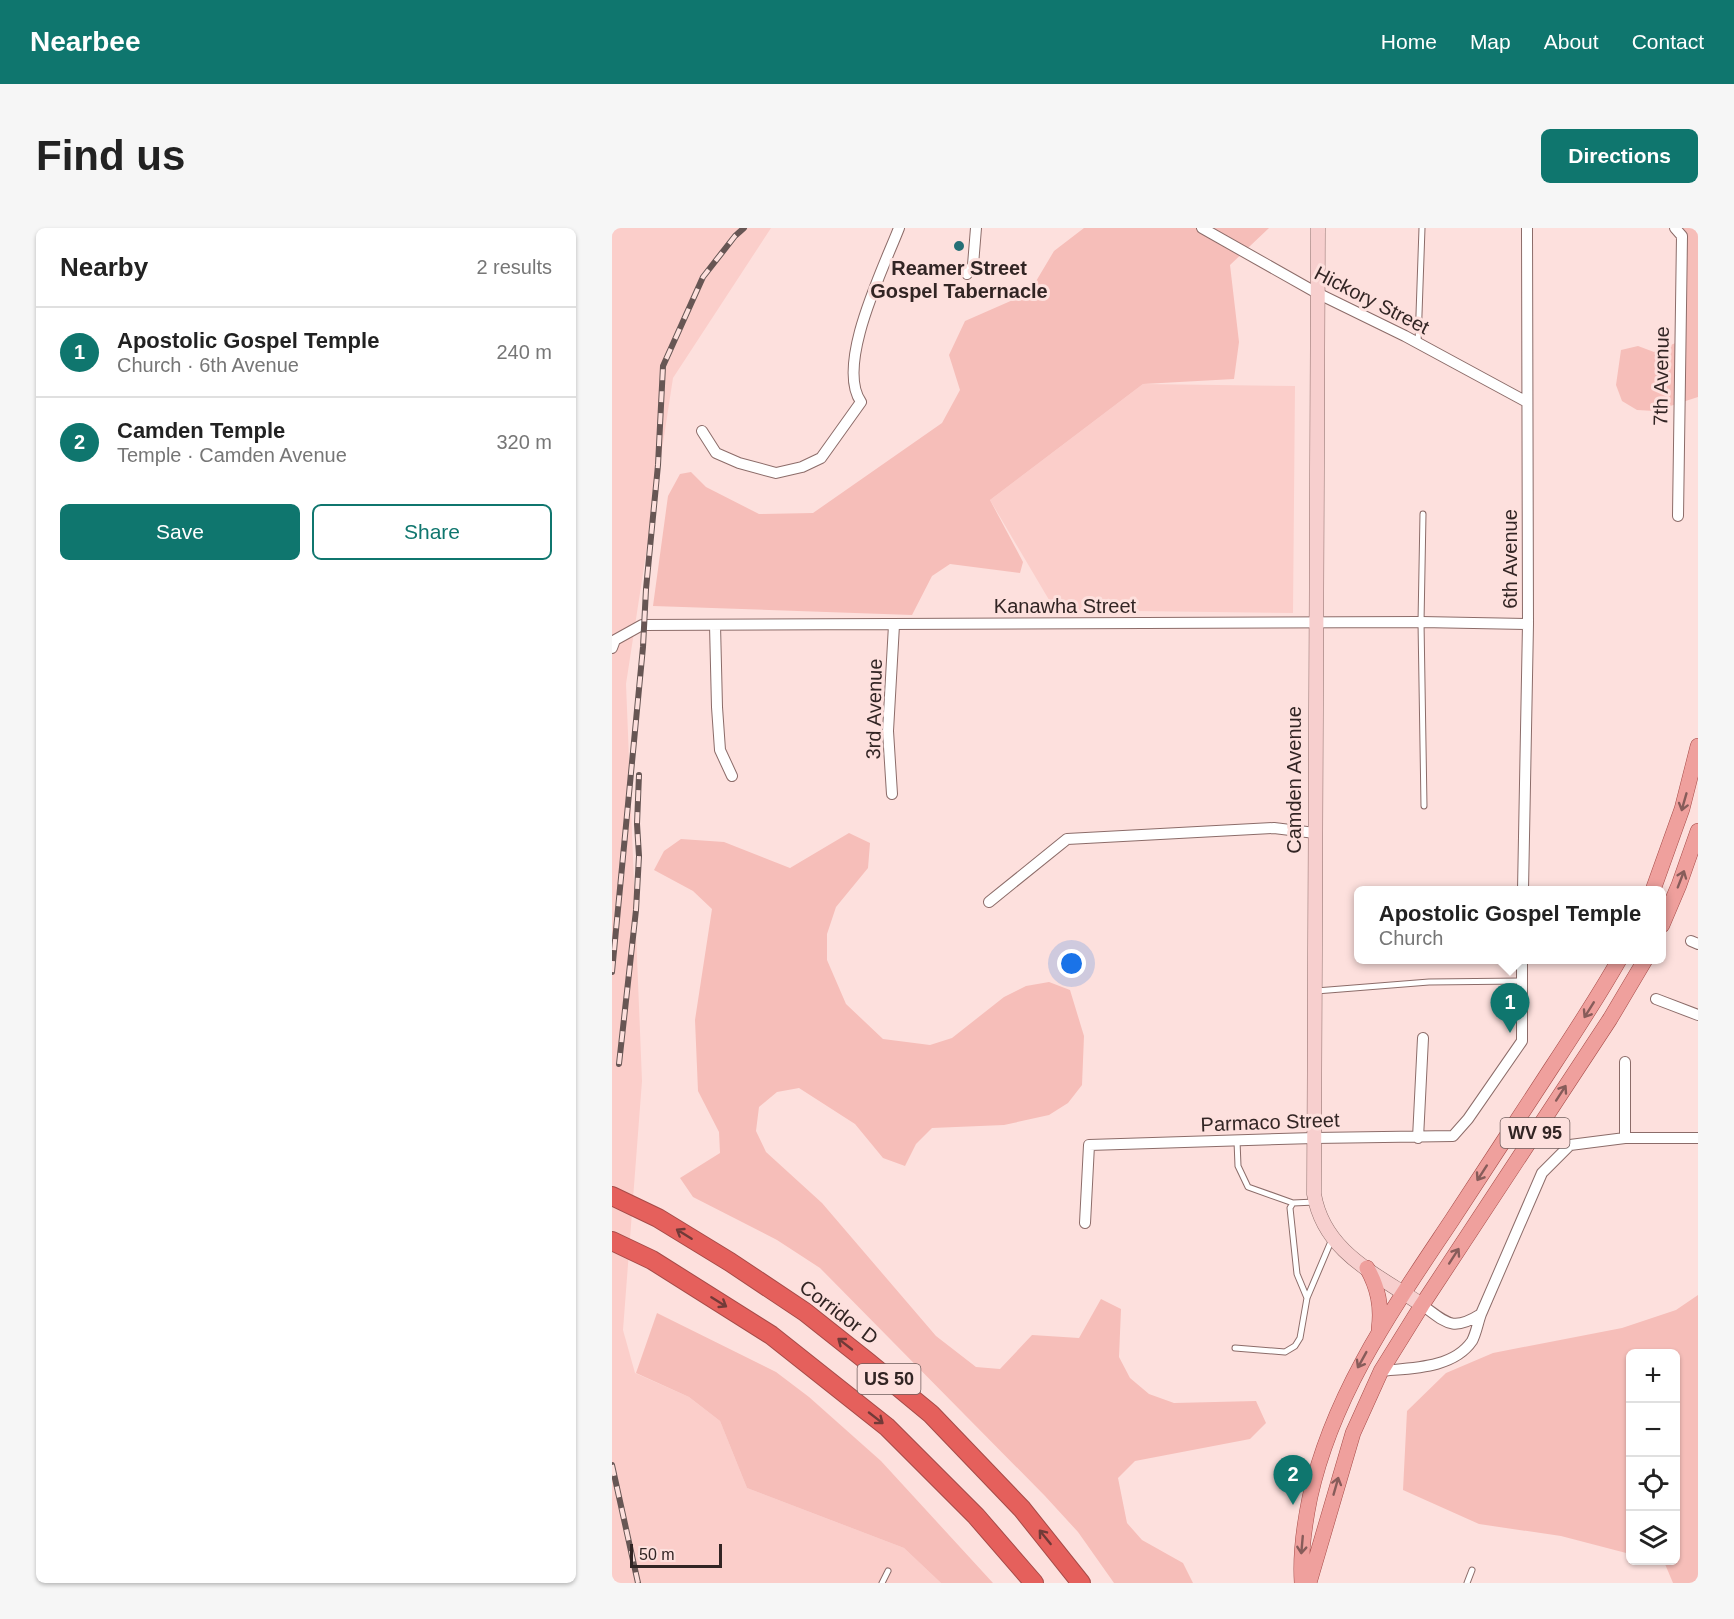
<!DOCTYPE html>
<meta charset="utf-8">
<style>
:root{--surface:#fff;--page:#f6f6f6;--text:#222;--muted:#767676;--line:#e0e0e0;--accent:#0f766e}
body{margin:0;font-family:Arial,sans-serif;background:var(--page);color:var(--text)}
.controls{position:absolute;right:18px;bottom:18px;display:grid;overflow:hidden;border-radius:9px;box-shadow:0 2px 4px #0004}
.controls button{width:54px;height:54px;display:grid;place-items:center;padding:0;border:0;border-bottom:2px solid var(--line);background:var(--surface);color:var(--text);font:30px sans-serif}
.scale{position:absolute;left:18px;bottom:15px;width:92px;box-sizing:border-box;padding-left:6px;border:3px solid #322524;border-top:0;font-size:16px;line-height:21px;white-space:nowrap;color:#322524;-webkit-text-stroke:4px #fde0dd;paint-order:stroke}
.you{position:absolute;left:460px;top:736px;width:21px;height:21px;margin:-15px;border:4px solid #fff;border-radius:50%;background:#1a73e8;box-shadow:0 0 0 9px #1a73e833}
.badge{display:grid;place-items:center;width:39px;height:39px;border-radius:50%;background:var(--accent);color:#fff;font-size:20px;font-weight:700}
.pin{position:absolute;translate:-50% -50px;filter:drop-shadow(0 2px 3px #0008)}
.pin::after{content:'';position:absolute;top:32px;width:21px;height:18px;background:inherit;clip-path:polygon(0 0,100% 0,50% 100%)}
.popup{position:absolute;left:742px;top:658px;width:312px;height:78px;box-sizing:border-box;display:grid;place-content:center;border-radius:9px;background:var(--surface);filter:drop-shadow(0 2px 4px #0005);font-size:20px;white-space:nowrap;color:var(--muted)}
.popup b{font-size:22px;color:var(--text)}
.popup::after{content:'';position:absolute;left:50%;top:100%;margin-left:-12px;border:12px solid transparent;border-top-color:var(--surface)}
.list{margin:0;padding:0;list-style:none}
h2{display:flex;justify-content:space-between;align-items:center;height:78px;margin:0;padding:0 24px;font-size:26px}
h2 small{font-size:20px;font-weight:400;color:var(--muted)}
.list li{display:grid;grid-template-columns:39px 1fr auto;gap:18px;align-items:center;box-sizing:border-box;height:90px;padding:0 24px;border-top:2px solid var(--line)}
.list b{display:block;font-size:22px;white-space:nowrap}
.list p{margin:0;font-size:20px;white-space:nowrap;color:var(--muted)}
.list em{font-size:20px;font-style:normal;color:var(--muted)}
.actions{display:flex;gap:12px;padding:18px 24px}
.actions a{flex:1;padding:14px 0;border:2px solid var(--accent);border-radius:9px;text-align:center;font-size:21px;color:var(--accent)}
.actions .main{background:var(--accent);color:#fff}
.icon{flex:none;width:33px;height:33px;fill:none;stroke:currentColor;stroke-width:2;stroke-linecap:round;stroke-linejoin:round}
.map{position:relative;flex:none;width:1086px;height:1355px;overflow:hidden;border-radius:9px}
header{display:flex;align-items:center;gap:36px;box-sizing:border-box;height:84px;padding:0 30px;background:var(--accent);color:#fff}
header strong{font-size:28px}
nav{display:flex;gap:33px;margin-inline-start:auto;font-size:21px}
.intro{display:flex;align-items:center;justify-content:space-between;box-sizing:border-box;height:144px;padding:0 36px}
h1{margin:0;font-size:42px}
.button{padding:15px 27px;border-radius:9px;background:var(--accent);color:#fff;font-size:21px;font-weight:700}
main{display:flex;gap:36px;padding:0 36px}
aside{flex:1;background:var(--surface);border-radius:9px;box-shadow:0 2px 4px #0004}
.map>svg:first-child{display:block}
.built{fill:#fbceca}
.green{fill:#f6beb9}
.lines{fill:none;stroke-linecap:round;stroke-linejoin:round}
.lane-casing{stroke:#8c6c69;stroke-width:7}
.street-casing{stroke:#8c6c69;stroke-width:12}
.secondary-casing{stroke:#8c6c69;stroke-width:15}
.primary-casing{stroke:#a64b48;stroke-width:16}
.highway-casing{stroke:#a64b48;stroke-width:20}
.lane{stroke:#fff;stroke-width:5}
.street{stroke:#fff;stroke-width:10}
.secondary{stroke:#f7cfce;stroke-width:14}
.primary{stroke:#efa09d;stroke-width:15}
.highway{stroke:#e5605c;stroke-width:18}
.rail-casing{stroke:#675654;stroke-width:6}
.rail{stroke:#fde0dd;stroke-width:4;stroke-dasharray:11;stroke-linecap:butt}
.oneway{stroke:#875c5a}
.oneway2{stroke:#713a38}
.poi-dot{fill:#256f76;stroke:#fde0dd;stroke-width:2}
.labels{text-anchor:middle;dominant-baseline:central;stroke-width:6;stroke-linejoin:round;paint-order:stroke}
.shield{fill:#fde0dd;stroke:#6f5d5c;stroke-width:1.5}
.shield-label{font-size:18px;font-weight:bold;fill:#322524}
.poi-label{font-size:20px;font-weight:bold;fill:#322524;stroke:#fde0dd}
.street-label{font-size:20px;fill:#322524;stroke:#fde0dd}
</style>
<header>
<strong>Nearbee</strong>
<nav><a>Home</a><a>Map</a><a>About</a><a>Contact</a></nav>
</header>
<div class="intro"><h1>Find us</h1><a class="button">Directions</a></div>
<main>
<aside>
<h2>Nearby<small>2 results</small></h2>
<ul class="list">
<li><span class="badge">1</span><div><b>Apostolic Gospel Temple</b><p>Church · 6th Avenue</p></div><em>240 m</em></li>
<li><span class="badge">2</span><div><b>Camden Temple</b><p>Temple · Camden Avenue</p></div><em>320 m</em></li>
</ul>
<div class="actions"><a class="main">Save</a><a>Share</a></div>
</aside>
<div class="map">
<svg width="1086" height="1355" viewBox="0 0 1086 1355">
<rect width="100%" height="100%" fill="#fde0dd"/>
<path class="built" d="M 0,0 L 159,0 L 61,150 L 14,456 L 30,853 L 11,1102 L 23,1145 L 77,1169 L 108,1193 L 135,1260 L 292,1320 L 329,1355 L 0,1355 Z
M 531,156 L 683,158 L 681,385 L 443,382 L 378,272 Z"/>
<path class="green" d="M 472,0 L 657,0 L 618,37 L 627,114 L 622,151 L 531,156 L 378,272 L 411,334 L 408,345 L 338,336 L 320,348 L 300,387 L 41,378 L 56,268 L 68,246 L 79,244 L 94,259 L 147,286 L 201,285 L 330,195 L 348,162 L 337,127 L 353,93 L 417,65 L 442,23 Z
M 1068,0 L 1086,0 L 1086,169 L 1043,183 L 1025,182 L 1010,173 L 1004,157 L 1009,122 L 1026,118 L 1042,124 L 1073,111 Z
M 237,605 L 258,615 L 256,640 L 224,679 L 215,706 L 215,732 L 234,776 L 271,811 L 318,817 L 340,810 L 392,769 L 414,758 L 437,754 L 458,762 L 472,808 L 470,857 L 456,875 L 437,887 L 392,897 L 320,900 L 304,916 L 293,938 L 271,930 L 243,896 L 187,860 L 165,864 L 147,879 L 144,903 L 154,924 L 210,975 L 324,1108 L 364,1139 L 388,1141 L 420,1107 L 467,1110 L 489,1071 L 509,1081 L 507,1129 L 518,1150 L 537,1166 L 562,1175 L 644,1173 L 654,1195 L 638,1211 L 523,1233 L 506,1250 L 515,1295 L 530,1312 L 571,1335 L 581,1355 L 502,1355 L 466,1304 L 433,1268 L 208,1040 L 165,1012 L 81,969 L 68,950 L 108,925 L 107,904 L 86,863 L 83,792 L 100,681 L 81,663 L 42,642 L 52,623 L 69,611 L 112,614 L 178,640 Z
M 1086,1067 L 1086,1355 L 1061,1355 L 1053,1336 L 1041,1333 L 1064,1332 L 1064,1126 L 1018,1126 L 1018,1326 L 949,1308 L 867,1296 L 791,1262 L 795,1183 L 834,1145 L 881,1125 L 1010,1100 L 1064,1082 Z
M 45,1085 L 164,1144 L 197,1169 L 269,1233 L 381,1355 L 329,1355 L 292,1320 L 135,1260 L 108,1193 L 77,1169 L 24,1145 Z"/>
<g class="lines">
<defs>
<path id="lane" d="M 806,115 L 810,0
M 811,286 L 809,394 L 812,578
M 704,763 L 817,754 L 910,753
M 625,913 L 626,938 L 636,959 L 681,975
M 695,1070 L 685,1046 L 678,980 L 681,975 L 703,974
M 623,1120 L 673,1124 L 683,1118 L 688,1110 L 695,1070 L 720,1011
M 270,1355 L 276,1343
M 855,1355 L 860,1342"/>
<path id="street" d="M 590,0 L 705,65 L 793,108 L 915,174
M 1063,0 L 1070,8 L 1066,288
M 355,46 L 361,37 L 364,0
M 90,203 L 104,225 L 127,235 L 164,245 L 190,239 L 209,230 L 249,174 C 223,137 272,39 287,0
M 103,397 L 105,479 L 108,522 L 120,548
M 0,420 L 3,412 L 30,397 L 809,394 L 916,396
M 280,566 L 276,503 L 282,397
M 911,662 L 916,396 L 915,0
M 377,674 L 455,611 L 662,600 L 703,605
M 1079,713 L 1086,716
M 1044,771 L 1086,787
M 1013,834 L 1013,910
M 806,910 L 811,810
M 473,995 L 477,917 L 702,910 L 841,908 L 856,891 L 910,813 L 910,732
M 810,1077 C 835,1095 840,1104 869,1086 L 930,945 L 958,917 L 1013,910 L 1086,910
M 769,1143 C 798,1140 841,1141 860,1113 C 864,1106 866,1094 869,1086"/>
<path id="secondary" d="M 706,0 L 702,966 C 712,1025 765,1046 810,1077"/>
<path id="primary" d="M 1041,662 L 1070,581 L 1086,518
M 1050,697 L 1067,657 L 1086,603
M 755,1040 C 766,1060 770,1078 767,1101
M 690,1355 C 688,1326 692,1298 698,1269 C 721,1165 782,1079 840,992 C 873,941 907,890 940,839 C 963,804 986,769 1007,732
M 697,1355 L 741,1205 L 769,1143 L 810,1077 L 998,791 L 1033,732"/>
<path id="highway" d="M 0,968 L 46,990 L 118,1034 L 193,1084 L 256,1134 L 319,1186 L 410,1281 L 469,1355
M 0,1013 L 40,1032 L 159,1107 L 275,1199 L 364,1288 L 422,1355"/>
</defs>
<use href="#lane" class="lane-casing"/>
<use href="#street" class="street-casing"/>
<use href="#secondary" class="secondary-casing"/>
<use href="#primary" class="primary-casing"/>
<use href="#highway" class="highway-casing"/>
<use href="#lane" class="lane"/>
<use href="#street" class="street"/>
<use href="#secondary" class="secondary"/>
<use href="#primary" class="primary"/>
<use href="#highway" class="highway"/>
<defs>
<path id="rail" d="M 0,744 L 31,419 L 34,361 L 46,237 L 51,138 L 91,49 L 123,8 L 132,0
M 7,836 L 24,682 L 27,628 L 25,596 L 27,547
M 0,1237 L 26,1355"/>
</defs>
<use href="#rail" class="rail-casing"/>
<use href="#rail" class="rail"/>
</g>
<defs><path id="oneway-shaft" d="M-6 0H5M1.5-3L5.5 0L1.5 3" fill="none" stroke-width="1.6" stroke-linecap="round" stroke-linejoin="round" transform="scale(1.5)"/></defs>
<g class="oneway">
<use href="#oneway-shaft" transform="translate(1072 574) rotate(106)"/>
<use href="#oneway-shaft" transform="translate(1069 651) rotate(-69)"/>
<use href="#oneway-shaft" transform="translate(977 782) rotate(122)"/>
<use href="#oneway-shaft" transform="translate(949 865) rotate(-57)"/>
<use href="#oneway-shaft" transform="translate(870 945) rotate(123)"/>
<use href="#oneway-shaft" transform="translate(842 1028) rotate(-57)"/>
<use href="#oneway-shaft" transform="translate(750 1132) rotate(119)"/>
<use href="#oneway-shaft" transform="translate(724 1258) rotate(-74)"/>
<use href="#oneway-shaft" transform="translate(690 1317) rotate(95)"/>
</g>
<g class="oneway2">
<use href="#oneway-shaft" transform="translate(72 1006) rotate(-148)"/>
<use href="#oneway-shaft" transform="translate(107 1074) rotate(32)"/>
<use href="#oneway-shaft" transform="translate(233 1116) rotate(-142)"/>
<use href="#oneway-shaft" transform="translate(264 1190) rotate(38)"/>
<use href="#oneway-shaft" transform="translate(433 1309) rotate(-129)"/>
</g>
<circle class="poi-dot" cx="347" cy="18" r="6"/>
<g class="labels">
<g class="shield">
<rect x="888.5" y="890" width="69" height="30" rx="4.5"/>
<rect x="245.5" y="1136" width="63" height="30" rx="4.5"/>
</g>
<g class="shield-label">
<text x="923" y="905">WV 95</text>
<text x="277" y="1151">US 50</text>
</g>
<g class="poi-label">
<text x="347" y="40">Reamer Street<tspan x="347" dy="23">Gospel Tabernacle</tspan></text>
</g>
<g class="street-label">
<text transform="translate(760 72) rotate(27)">Hickory Street</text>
<text transform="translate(1049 148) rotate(-89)">7th Avenue</text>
<text transform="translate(898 331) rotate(-90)">6th Avenue</text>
<text x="453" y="378">Kanawha Street</text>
<text transform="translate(262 481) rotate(-89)">3rd Avenue</text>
<text transform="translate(682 552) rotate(-90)">Camden Avenue</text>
<text transform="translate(658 894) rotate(-2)">Parmaco Street</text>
<text transform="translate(227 1084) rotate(37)">Corridor D</text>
</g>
</g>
</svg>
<div class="controls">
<button>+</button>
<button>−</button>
<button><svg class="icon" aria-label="locate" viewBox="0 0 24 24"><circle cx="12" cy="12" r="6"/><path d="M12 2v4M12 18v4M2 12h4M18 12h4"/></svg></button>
<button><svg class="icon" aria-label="layers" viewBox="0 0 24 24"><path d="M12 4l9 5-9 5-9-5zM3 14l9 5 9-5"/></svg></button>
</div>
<div class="scale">50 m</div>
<div class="you"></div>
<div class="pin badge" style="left:898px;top:805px">1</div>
<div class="popup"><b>Apostolic Gospel Temple</b>Church</div>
<div class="pin badge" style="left:681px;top:1277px">2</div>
</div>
</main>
